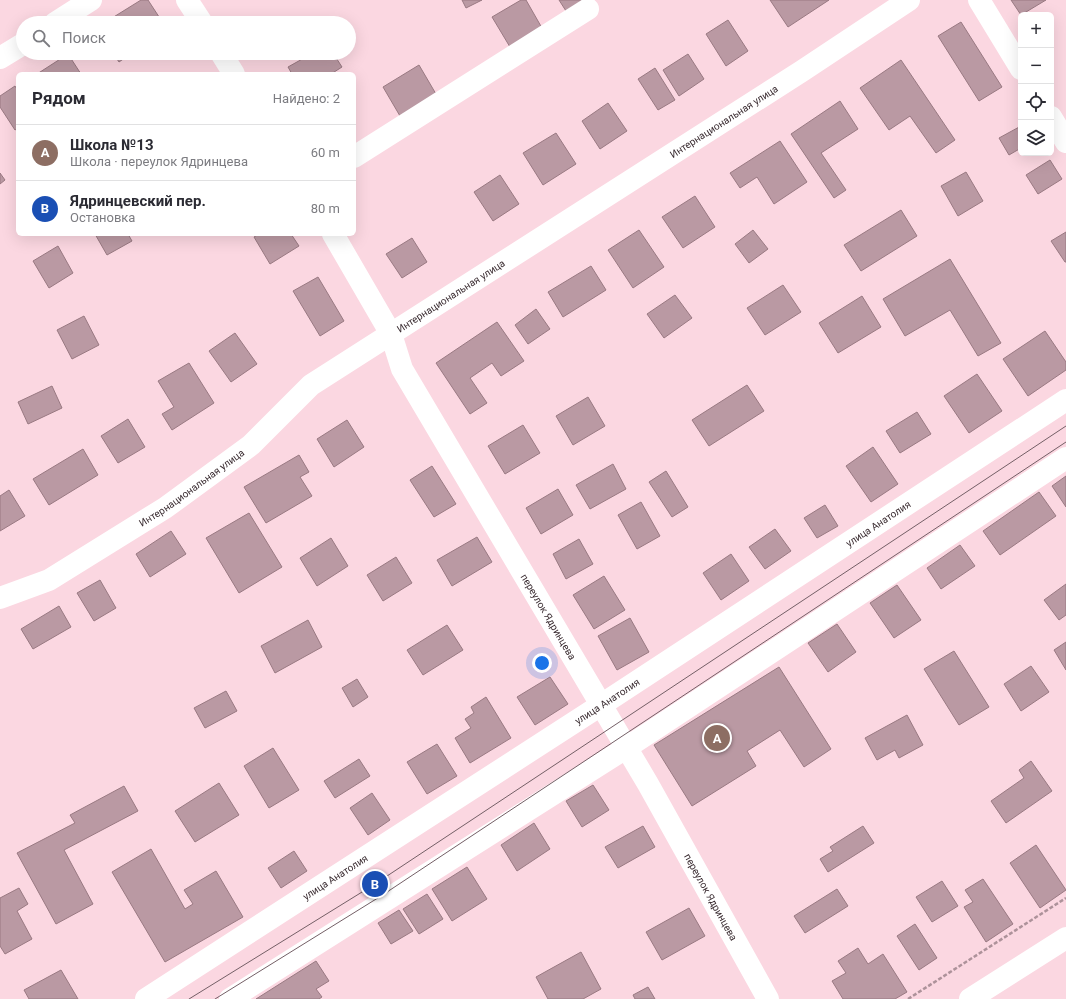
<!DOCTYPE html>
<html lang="ru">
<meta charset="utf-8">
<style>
:root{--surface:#fff;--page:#f7f7f7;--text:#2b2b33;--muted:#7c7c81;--line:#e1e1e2;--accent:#1f6475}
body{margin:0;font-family:Roboto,sans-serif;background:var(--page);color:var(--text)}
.controls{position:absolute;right:12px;top:12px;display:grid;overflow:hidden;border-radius:6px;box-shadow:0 4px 16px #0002}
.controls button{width:36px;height:36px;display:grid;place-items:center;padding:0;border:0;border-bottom:1px solid var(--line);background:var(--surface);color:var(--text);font:20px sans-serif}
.you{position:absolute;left:542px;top:663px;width:14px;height:14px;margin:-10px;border:3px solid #fff;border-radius:50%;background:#1a73e8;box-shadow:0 0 0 6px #1a73e833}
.badge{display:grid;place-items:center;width:26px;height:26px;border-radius:50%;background:var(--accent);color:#fff;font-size:13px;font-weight:700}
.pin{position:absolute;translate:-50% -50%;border:2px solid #fff;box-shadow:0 1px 4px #0006}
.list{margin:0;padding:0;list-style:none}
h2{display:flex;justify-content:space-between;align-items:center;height:52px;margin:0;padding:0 16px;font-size:17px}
h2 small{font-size:13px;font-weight:400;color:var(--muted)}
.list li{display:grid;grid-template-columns:26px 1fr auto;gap:12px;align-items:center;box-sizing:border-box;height:56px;padding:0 16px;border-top:1px solid var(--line)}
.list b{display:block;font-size:15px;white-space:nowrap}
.list p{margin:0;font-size:13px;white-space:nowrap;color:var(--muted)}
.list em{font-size:13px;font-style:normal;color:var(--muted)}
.icon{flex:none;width:22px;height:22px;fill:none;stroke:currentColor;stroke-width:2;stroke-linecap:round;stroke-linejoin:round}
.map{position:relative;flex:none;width:1066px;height:999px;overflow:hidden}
.search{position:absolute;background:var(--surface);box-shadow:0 4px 16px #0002;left:16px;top:16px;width:340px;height:44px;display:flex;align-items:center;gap:10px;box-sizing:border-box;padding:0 14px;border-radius:22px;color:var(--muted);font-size:15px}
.panel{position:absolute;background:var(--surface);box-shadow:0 4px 16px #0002;left:16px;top:72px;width:340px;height:164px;border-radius:6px}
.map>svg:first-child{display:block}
.building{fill:#ba99a3;stroke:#997982}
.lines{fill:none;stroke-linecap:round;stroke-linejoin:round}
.path{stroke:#ad929a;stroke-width:2.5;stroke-dasharray:4 2;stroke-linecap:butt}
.minor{stroke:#fff;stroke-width:22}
.tram{stroke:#745f66;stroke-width:1}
.labels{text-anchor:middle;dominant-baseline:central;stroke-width:3.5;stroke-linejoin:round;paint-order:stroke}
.street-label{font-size:10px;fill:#392b30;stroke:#fbd7e1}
</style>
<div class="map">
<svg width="1066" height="999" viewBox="0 0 1066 999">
<rect width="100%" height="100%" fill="#fbd7e1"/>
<path class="building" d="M 141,0 L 148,0 L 163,23 L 104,23 Z
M 462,0 L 482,0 L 466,8 Z
M 521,0 L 526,0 L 542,28 L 510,47 L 492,17 Z
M 559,0 L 583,0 L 566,11 Z
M 770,0 L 829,0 L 788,27 Z
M 1011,0 L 1046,0 L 1021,15 Z
M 728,20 L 748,51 L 726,66 L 706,34 Z
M 961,22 L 1002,87 L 979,101 L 938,36 Z
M 113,53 L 132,53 L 119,62 Z
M 268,53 L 282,53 L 271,59 Z
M 313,53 L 333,53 L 342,67 L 331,74 L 292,74 L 288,67 Z
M 68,54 L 81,74 L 37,74 Z
M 688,54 L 704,79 L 679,96 L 663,70 Z
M 901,60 L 955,140 L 936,153 L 910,116 L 889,130 L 860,88 Z
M 419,65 L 436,94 L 400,116 L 383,87 Z
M 655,68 L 675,100 L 658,110 L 638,79 Z
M 15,86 L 18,91 L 18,128 L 15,130 L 0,107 L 0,96 Z
M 840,101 L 858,129 L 821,153 L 846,190 L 834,198 L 791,134 Z
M 608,103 L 627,131 L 600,149 L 582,121 Z
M 1021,126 L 1021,148 L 1009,155 L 999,138 Z
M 556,133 L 576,164 L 543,185 L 523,153 Z
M 780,141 L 807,182 L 774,204 L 757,177 L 740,188 L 730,173 Z
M 1050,160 L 1062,179 L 1038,194 L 1026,175 Z
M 966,172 L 983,201 L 958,216 L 941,186 Z
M 0,173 L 5,180 L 0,184 Z
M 500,175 L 519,204 L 493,221 L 474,192 Z
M 695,196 L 715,227 L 683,248 L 662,217 Z
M 901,210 L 917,236 L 861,271 L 844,245 Z
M 639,230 L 664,267 L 633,288 L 608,250 Z
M 753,230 L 768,249 L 749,263 L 735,244 Z
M 1066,232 L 1066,262 L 1065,262 L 1051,241 Z
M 95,234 L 128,234 L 132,241 L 107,255 Z
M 259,234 L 291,234 L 299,246 L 270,264 L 254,237 Z
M 412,238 L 427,262 L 402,278 L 386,254 Z
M 58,246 L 73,273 L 49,288 L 33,261 Z
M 950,259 L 1001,343 L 978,356 L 950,310 L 905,336 L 883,299 Z
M 591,266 L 606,290 L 563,317 L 548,292 Z
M 318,277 L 344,321 L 320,336 L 293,291 Z
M 783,285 L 801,312 L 765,335 L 747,308 Z
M 675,295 L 692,318 L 664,338 L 647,314 Z
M 862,296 L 881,327 L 838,353 L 819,323 Z
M 536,309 L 550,329 L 528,344 L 515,325 Z
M 84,316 L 99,345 L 72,359 L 57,330 Z
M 497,322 L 524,361 L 501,376 L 492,363 L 470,378 L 487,403 L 470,414 L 436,363 Z
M 1045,331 L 1066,362 L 1066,370 L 1028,396 L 1003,359 Z
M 235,333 L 257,364 L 231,382 L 209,351 Z
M 189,363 L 214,403 L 172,430 L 162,414 L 174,407 L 158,381 Z
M 977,374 L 1002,411 L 969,433 L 944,396 Z
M 747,385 L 764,411 L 709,446 L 692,420 Z
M 52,386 L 62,408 L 28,424 L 18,402 Z
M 588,397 L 605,426 L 573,445 L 556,416 Z
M 917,412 L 931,434 L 900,453 L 886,431 Z
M 128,419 L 145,447 L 118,463 L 101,436 Z
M 347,420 L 364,447 L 334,467 L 317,439 Z
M 523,425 L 540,453 L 505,474 L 488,446 Z
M 873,447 L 898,484 L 871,502 L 846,466 Z
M 83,449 L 98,475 L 49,505 L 33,479 Z
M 299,455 L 309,472 L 300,477 L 312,496 L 266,523 L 244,487 Z
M 613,464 L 626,489 L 590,509 L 576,485 Z
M 432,466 L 456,504 L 434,517 L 410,480 Z
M 666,471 L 688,507 L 672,517 L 649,482 Z
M 1066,476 L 1066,507 L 1052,486 Z
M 558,489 L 573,515 L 541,534 L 526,508 Z
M 9,490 L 25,516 L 0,531 L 0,496 Z
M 1039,492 L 1056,516 L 1000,555 L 983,531 Z
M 641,502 L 660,536 L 637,549 L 618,515 Z
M 825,505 L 838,526 L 817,538 L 804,518 Z
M 249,513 L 282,567 L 239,593 L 206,538 Z
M 775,529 L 791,551 L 765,569 L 749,547 Z
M 171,531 L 186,554 L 150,577 L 136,554 Z
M 477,537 L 492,562 L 452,586 L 437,560 Z
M 331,538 L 348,566 L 317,586 L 300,558 Z
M 579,539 L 593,564 L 566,579 L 553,554 Z
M 960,545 L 975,566 L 941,589 L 927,568 Z
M 731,554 L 749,581 L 721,600 L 703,573 Z
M 396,557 L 412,583 L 383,601 L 367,575 Z
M 604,576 L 625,610 L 594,629 L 573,595 Z
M 100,580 L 116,608 L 94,621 L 77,593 Z
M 1066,584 L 1066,615 L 1059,620 L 1044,600 Z
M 897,585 L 921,620 L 894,638 L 870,603 Z
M 59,606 L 71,627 L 33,649 L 21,629 Z
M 630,618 L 649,652 L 617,670 L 598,636 Z
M 308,620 L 322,647 L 275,673 L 261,646 Z
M 837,624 L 856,652 L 828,672 L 808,643 Z
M 447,625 L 463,650 L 423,675 L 407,650 Z
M 1066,642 L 1066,670 L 1054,650 Z
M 954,651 L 989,707 L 959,725 L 924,669 Z
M 1031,666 L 1049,692 L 1021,711 L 1004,684 Z
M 779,667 L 831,749 L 804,767 L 780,730 L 747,751 L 756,766 L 692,806 L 654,745 Z
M 550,677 L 568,704 L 535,725 L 517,697 Z
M 357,679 L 368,697 L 353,707 L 342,688 Z
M 226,691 L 237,711 L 205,728 L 194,708 Z
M 486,697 L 511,738 L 470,763 L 455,738 L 471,728 L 465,719 L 474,713 L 471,707 Z
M 907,715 L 923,745 L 899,758 L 895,750 L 877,760 L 865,738 Z
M 437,744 L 457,776 L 427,794 L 407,762 Z
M 273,748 L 299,790 L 269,808 L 244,766 Z
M 359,759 L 370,776 L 335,798 L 324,781 Z
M 1031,761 L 1052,791 L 1006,823 L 991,801 L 1024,778 L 1019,770 Z
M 219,783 L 239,815 L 195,842 L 175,811 Z
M 593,785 L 609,810 L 582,827 L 566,801 Z
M 124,786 L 138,811 L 64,850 L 93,904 L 56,924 L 17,853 L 75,823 L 70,815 Z
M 372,793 L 390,820 L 368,835 L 350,808 Z
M 534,823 L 550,849 L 517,871 L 501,845 Z
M 643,826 L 655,847 L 618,868 L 605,847 Z
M 863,826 L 874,843 L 828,872 L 820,859 L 833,851 L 830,847 Z
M 1036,845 L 1066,890 L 1040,908 L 1010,863 Z
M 151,849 L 185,909 L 193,904 L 184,890 L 216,871 L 243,917 L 165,962 L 112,872 Z
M 294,851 L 307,871 L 281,888 L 268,868 Z
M 467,867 L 487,899 L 452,921 L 432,889 Z
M 983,879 L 1013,924 L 986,942 L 964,907 L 973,902 L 965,890 Z
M 942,881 L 958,906 L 932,922 L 916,897 Z
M 19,888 L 28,904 L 17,911 L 32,939 L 5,954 L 0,946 L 0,898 Z
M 837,889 L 848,906 L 805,933 L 794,916 Z
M 427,894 L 443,919 L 419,934 L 403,909 Z
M 689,908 L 705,936 L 662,960 L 646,932 Z
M 399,910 L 413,931 L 391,944 L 378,923 Z
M 915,924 L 937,958 L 919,970 L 897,936 Z
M 858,948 L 868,964 L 883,954 L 907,992 L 895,999 L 843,999 L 832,981 L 846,973 L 838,961 Z
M 581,952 L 601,989 L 583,999 L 548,999 L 536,977 Z
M 316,961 L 329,981 L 316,989 L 322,997 L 319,999 L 256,999 Z
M 61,970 L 78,999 L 29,999 L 24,990 Z
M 648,987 L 655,999 L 635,999 L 633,995 Z"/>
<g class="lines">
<path class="path" d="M 908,999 L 1066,898"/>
<g class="minor">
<path d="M 187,0 L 202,23"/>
<path d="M 979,0 L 1021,69"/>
<path d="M 55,23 L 91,0"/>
<path d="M 221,53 L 234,74"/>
<path d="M 0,58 L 23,44"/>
<path d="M 1051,117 L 1066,142"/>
<path d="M 354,157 L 588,9"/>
<path id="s1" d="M 333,234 L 391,334 L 402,369 L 648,784 L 768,999"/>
<path id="s2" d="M 0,598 L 49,580 L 165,508 L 251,445 L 311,385 L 802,71 L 909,0"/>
<path id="s3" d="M 146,999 L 601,705 L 1066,400"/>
<path d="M 230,999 L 626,748 L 1066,458"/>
<path d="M 970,999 L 1066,938"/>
</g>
<path class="tram" d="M 189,999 L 375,884 L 1066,426
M 215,999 L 381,896 L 1066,442"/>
</g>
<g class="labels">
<g class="street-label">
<text stroke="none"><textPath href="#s2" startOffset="870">Интернациональная улица</textPath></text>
<text stroke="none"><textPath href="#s2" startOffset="546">Интернациональная улица</textPath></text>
<text stroke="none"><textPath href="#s2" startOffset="222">Интернациональная улица</textPath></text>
<text stroke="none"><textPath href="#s3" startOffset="873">улица Анатолия</textPath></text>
<text stroke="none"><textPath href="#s1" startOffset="440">переулок Ядринцева</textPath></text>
<text stroke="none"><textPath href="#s3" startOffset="549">улица Анатолия</textPath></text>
<text stroke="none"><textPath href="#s3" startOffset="225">улица Анатолия</textPath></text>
<text stroke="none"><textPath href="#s1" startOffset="764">переулок Ядринцева</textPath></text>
</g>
</g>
</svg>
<div class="controls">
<button>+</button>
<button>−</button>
<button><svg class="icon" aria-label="locate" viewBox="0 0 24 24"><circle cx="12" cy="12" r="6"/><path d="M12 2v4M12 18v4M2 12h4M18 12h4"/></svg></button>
<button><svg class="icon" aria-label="layers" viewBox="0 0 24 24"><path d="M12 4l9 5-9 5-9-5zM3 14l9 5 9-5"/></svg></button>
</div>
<div class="you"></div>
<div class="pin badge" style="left:717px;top:738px;background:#8d6e63">A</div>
<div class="pin badge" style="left:375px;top:884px;background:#1a4fb4">B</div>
<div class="search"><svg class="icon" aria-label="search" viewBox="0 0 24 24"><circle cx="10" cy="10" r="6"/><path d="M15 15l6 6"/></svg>Поиск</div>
<section class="panel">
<h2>Рядом<small>Найдено: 2</small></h2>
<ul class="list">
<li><span class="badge" style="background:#8d6e63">A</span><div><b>Школа №13</b><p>Школа · переулок Ядринцева</p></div><em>60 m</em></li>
<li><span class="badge" style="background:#1a4fb4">B</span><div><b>Ядринцевский пер.</b><p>Остановка</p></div><em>80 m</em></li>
</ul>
</section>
</div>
